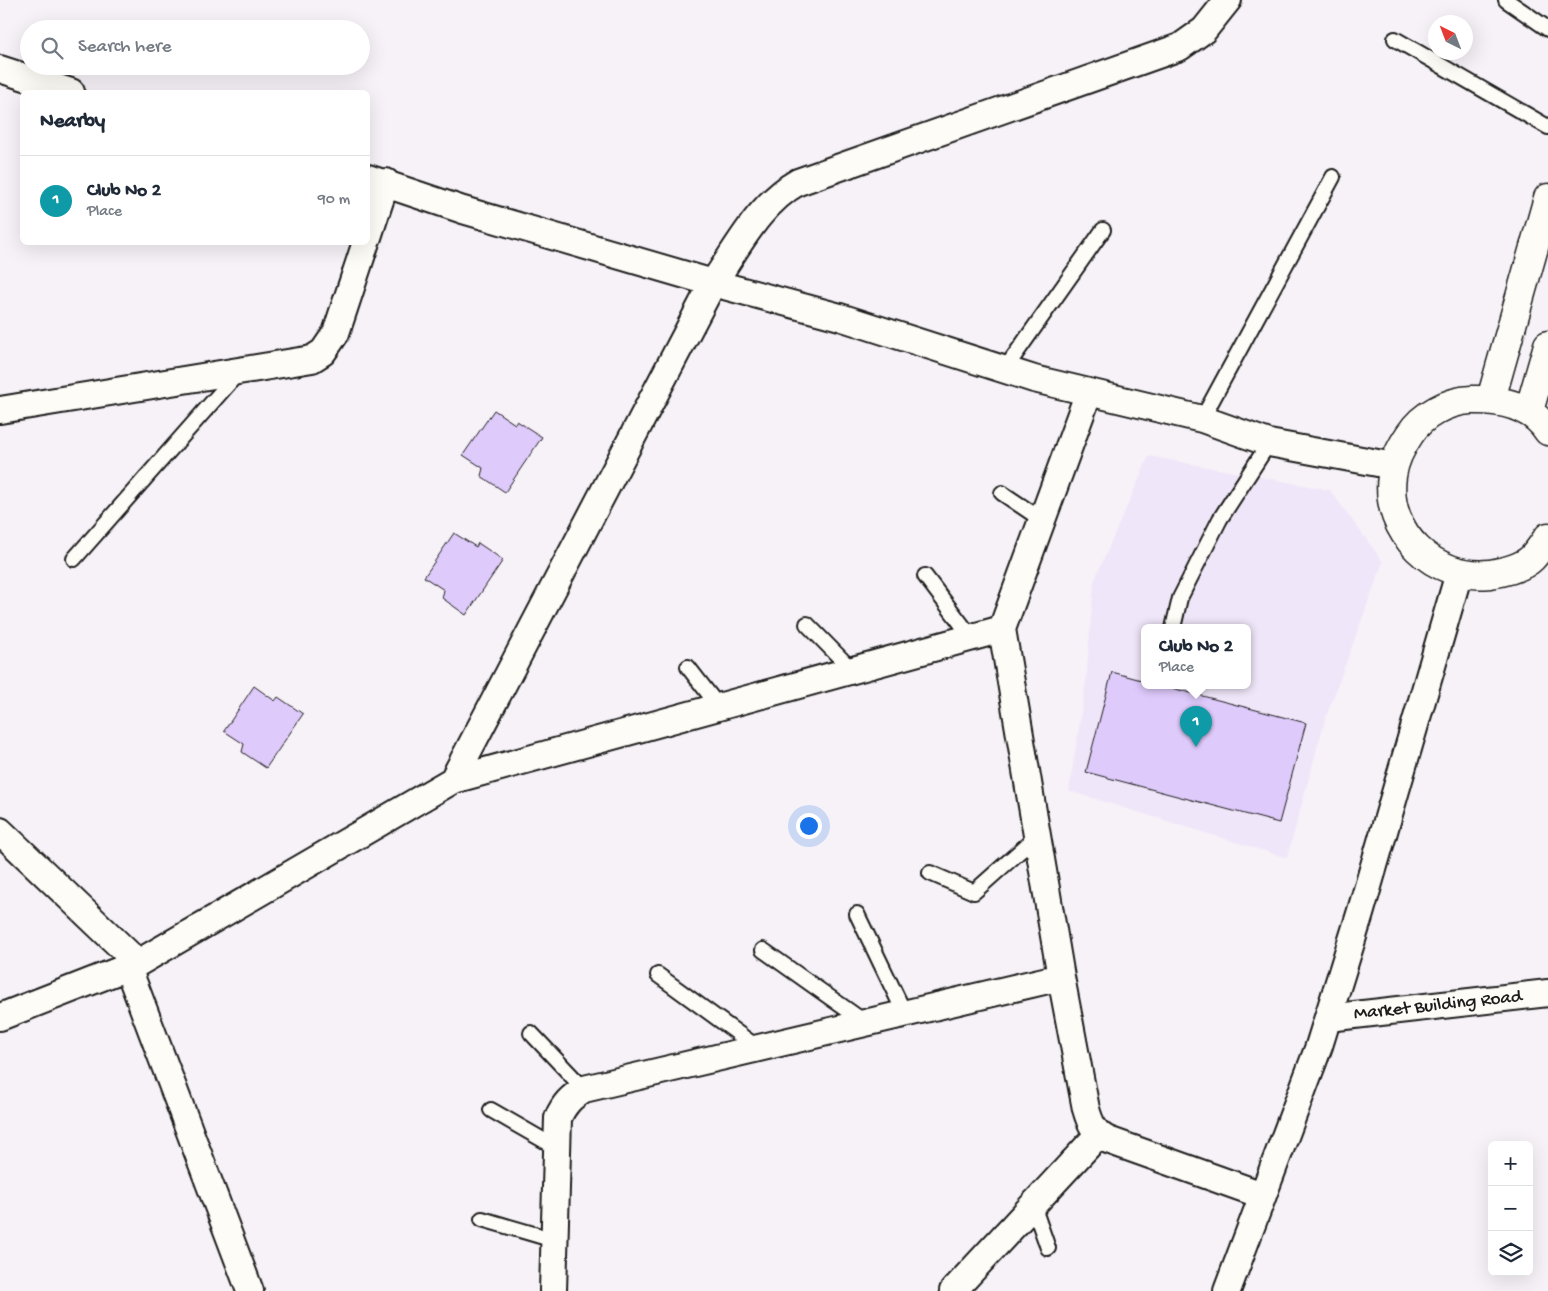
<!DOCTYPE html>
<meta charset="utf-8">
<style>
:root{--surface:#fff;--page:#f2f2f3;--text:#1f2937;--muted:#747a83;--line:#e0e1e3;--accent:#ea580c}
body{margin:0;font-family:"Gochi Hand",sans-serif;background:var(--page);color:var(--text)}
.controls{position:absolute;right:15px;bottom:15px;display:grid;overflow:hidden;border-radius:8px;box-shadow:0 5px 20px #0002}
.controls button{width:45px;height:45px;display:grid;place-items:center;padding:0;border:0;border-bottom:1px solid var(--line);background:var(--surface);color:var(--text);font:25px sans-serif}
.compass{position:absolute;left:1428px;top:15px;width:45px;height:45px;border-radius:50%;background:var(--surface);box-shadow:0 5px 20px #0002;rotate:318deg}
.you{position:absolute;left:808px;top:825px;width:18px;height:18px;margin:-12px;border:4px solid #fff;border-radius:50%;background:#1a73e8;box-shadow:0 0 0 8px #1a73e833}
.badge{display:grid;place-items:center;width:32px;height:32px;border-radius:50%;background:var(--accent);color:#fff;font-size:16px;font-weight:700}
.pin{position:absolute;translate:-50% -41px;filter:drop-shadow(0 1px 2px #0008)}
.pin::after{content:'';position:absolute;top:26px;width:18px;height:15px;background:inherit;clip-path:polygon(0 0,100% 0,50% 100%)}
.popup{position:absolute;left:1141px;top:624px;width:110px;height:65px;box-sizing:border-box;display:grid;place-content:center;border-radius:8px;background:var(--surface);filter:drop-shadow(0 1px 4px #0005);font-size:16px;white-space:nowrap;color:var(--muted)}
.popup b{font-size:19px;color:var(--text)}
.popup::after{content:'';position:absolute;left:50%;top:100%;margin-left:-10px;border:10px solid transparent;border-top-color:var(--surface)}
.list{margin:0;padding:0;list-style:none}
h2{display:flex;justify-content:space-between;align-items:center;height:65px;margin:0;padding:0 20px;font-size:21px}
h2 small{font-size:16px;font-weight:400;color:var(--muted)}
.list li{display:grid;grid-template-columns:32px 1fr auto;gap:15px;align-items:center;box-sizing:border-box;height:90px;padding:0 20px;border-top:1px solid var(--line)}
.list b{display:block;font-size:19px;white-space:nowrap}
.list p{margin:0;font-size:16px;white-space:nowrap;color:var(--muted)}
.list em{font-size:16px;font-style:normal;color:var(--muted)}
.icon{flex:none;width:28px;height:28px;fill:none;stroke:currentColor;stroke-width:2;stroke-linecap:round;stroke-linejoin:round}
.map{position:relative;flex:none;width:1548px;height:1291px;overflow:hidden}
.search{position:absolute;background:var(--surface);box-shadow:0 5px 20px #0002;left:20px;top:20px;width:350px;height:55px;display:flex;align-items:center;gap:12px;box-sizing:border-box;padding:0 18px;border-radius:28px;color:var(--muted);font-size:19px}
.panel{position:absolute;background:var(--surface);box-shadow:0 5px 20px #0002;left:20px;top:90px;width:350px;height:155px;border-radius:8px}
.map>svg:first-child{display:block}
.built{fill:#f0e6f9;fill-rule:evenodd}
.building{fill:#decafb;stroke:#1c1c1c}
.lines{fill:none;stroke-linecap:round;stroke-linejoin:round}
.lane-casing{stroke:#1c1c1c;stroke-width:18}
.street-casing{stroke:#1c1c1c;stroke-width:30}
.secondary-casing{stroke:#1c1c1c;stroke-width:31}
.lane{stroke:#fdfcf7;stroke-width:14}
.street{stroke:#fdfcf7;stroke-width:26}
.secondary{stroke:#fdfcf7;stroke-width:28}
.labels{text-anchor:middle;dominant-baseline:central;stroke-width:4.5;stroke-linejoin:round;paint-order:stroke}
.street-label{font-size:19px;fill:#1c1c1c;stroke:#fdfcf7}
</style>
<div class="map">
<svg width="1548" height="1291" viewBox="0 0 1548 1291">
<rect width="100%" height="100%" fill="#f7f2f8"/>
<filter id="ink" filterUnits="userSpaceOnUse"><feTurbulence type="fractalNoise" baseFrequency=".02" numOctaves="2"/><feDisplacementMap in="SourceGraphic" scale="10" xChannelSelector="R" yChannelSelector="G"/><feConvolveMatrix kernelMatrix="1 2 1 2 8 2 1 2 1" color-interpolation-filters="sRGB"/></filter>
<g filter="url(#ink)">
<path class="built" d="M 1149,456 L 1330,490 L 1383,562 L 1325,720 L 1287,858 L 1069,791 L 1086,680 L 1094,581 ZM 1145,628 L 1247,628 L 1247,686 L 1145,686 Z"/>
<path class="building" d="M 494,410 L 515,424 L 517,421 L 542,437 L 505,492 L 481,476 L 483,468 L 463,455 Z
M 454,533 L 476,547 L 478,543 L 503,560 L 466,615 L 442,598 L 444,590 L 424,577 Z
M 1112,672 L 1145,681 L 1145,686 L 1164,686 L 1306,723 L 1279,823 L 1086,772 Z
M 254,686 L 275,701 L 278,697 L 303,714 L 266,768 L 242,752 L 244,744 L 224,731 Z"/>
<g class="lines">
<defs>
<path id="lane" d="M 1506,0 L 1548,29
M 1395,39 L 1548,127
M 1005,369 L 1103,230
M 1202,419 L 1333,177
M 1002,493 L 1042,520
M 74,559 L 237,374
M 925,576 L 972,638
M 807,624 L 853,671
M 1173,628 L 1180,598 L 1220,519 L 1269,443
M 688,667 L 719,707
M 930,873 L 974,892 L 1037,836
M 857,914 L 905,1014
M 763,950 L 866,1023
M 658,975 L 758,1048
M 531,1033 L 584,1089
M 491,1110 L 557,1148
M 1033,1205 L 1048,1248
M 482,1219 L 554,1240"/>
<path id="street" d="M 0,69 L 71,92
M 368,178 L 463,210 L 713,283 L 840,317 L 1034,379 L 1202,419 L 1269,443 L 1394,466
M 368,237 L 386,182
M 1089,392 L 1002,629 L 1061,977 L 1086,1109 C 1090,1123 1094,1133 1108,1140 L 1262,1195
M 0,410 L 312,359 L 323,352 L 336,333 L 366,242
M 453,780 L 713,283 C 738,247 759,204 798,182 L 1180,47 L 1204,30 L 1228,0
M 0,831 L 138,963
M 128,968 L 250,1291
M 0,1017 L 138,963 L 453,780 L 1002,629
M 1328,1018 L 1548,993
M 553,1291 L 558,1118 C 564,1104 571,1097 584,1089 L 1061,977
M 953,1291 L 1098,1135
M 1227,1291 L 1319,1046 L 1360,914 L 1459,573"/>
<path id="secondary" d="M 1491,399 L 1548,198
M 1529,411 L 1548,345
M 1548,431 C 1531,405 1500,399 1471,400 C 1448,401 1422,415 1410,434 C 1401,447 1394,460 1392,476 C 1384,533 1435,580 1490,574 C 1503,572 1522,568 1532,558 C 1538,552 1543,544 1548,537"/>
</defs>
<use href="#lane" class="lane-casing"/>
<use href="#street" class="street-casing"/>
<use href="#secondary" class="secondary-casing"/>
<use href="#lane" class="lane"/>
<use href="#street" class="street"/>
<use href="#secondary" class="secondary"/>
</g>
</g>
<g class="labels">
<g class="street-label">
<text transform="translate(1438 1006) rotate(-6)">Market Building Road</text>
</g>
</g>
</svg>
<div class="controls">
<button>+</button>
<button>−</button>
<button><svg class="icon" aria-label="layers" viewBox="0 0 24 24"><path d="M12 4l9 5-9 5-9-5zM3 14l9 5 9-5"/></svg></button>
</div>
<svg class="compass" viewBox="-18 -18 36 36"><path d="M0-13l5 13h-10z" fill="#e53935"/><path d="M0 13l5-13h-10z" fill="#747a83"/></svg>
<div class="you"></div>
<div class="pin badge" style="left:1196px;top:747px;background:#0f9aa8">1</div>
<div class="popup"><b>Club No 2</b>Place</div>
<div class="search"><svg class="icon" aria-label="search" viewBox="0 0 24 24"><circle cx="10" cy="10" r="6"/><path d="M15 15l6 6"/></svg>Search here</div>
<section class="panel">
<h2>Nearby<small></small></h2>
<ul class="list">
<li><span class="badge" style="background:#0f9aa8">1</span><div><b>Club No 2</b><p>Place</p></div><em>90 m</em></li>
</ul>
</section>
</div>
